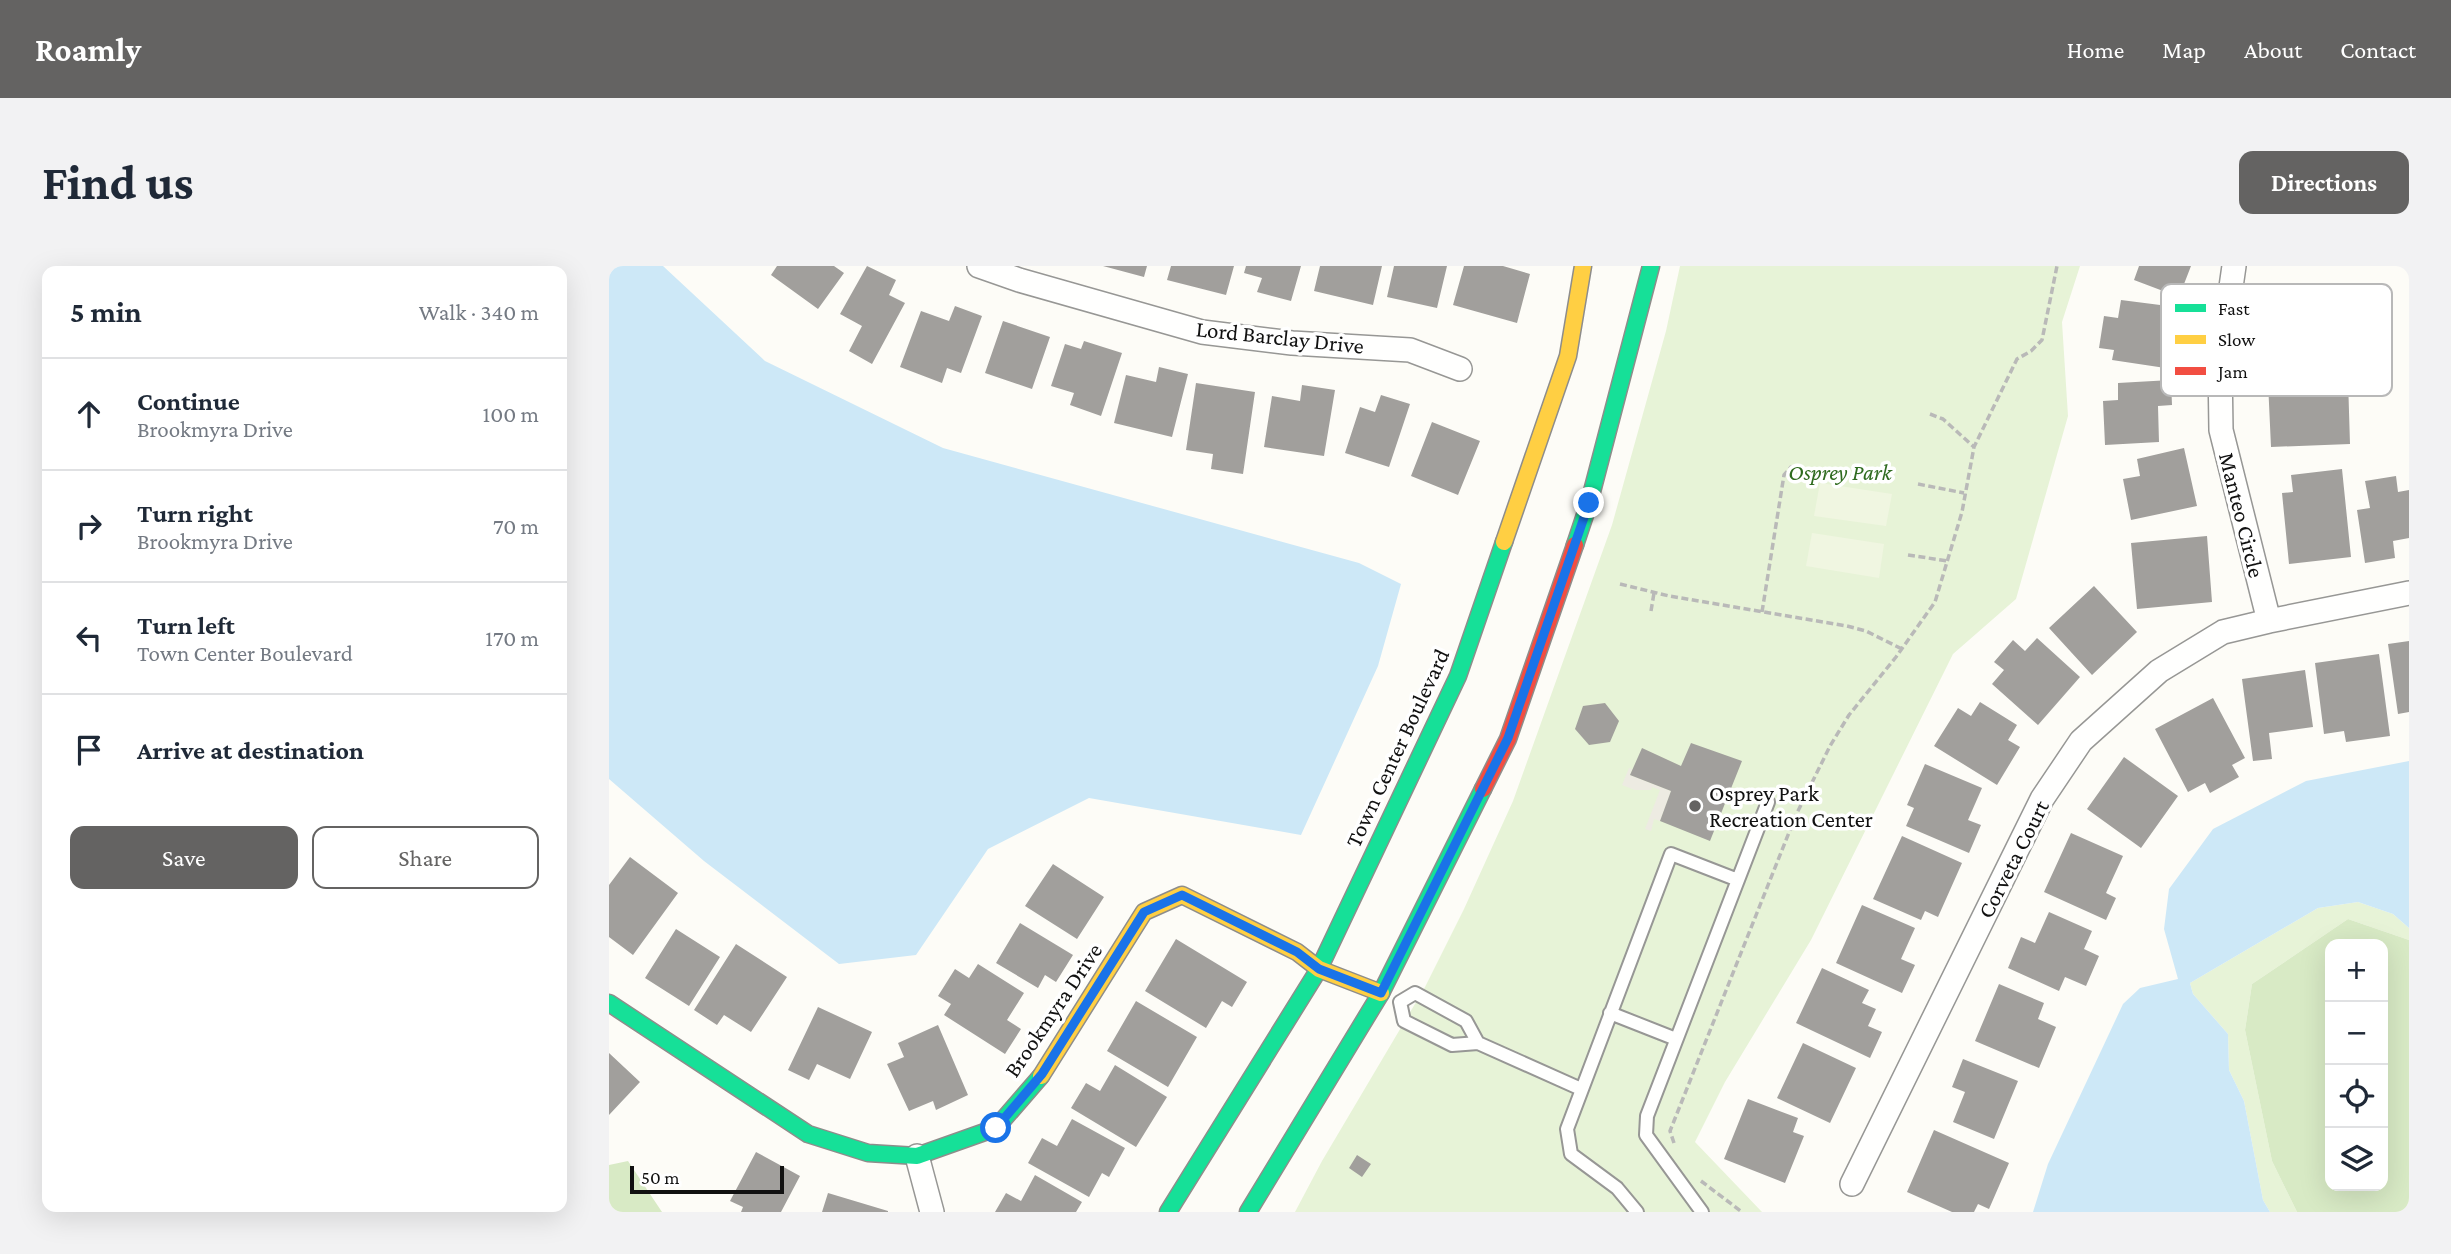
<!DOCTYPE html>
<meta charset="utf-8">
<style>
:root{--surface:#fff;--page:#f2f2f3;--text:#1f2937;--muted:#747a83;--line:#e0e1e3;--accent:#646362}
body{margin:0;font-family:"Crimson Pro",serif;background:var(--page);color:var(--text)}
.controls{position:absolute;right:21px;bottom:21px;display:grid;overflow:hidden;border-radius:14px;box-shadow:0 7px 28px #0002}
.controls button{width:63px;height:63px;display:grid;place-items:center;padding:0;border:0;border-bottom:2px solid var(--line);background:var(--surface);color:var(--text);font:35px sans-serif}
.scale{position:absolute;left:21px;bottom:18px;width:154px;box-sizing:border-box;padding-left:7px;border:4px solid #111;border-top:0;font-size:19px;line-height:24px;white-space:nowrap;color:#111;-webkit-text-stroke:5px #fff;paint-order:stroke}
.stop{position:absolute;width:21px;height:21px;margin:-16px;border:5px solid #1a73e8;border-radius:50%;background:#fff}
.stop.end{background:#1a73e8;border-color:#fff;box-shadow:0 2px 7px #0008}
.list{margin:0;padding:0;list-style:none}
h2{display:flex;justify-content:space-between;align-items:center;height:91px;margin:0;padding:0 28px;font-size:30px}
h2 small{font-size:23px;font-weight:400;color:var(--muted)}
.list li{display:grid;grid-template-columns:46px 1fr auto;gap:21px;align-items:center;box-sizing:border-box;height:112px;padding:0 28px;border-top:2px solid var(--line)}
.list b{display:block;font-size:26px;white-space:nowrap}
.list p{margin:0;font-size:23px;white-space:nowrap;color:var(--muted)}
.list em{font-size:23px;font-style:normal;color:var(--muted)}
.actions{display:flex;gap:14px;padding:21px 28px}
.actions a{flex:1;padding:16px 0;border:2px solid var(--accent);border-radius:14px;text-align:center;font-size:24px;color:var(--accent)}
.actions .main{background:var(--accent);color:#fff}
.icon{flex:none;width:38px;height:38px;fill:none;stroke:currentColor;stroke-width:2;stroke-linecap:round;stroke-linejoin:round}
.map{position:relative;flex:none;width:1800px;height:946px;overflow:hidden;border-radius:14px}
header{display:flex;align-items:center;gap:42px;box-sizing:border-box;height:98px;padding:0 35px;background:var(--accent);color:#fff}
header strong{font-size:33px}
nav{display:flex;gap:38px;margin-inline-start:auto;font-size:24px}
.intro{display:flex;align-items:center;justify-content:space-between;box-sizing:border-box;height:168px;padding:0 42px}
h1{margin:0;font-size:49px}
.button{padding:18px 32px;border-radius:14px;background:var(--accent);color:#fff;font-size:24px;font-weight:700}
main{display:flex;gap:42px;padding:0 42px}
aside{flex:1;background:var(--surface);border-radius:14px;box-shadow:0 7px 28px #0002}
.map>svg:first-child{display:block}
.green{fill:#e7f3d7}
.forest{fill:#d8eac5;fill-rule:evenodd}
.pitch{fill:#f0f6e1}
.plaza{fill:#edebe2}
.water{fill:#cde8f7}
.building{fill:#a19f9c}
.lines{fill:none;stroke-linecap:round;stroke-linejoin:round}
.lane-casing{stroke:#979795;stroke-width:16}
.street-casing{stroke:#979795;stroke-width:26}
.fast-casing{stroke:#8e8d8b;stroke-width:19}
.slow-casing{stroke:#8e8d8b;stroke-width:19}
.jam-casing{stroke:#8e8d8b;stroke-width:19}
.path{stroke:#b9b9b8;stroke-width:3.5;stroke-dasharray:7 3.5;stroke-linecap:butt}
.lane{stroke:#fffffe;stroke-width:12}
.street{stroke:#fffffe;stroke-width:23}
.fast{stroke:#16e098;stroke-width:16}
.slow{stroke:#ffcf43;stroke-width:16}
.jam{stroke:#f24e42;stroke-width:16}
.route{stroke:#1a73e8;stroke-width:9}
.poi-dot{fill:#646362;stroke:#fff;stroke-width:2.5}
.labels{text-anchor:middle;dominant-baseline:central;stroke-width:7;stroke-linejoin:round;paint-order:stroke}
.street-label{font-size:23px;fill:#111;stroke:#fff}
.park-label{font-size:23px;font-style:italic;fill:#2f6b1f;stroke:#fff}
.poi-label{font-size:23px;fill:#111;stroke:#fff;text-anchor:start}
.key{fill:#fff;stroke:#b8b8b8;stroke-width:2}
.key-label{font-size:19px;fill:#111}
</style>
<header>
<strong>Roamly</strong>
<nav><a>Home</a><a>Map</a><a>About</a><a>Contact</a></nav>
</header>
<div class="intro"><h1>Find us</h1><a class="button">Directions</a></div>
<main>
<aside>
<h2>5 min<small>Walk · 340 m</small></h2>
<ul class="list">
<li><svg class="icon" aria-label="ahead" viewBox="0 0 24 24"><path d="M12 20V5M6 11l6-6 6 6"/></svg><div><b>Continue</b><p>Brookmyra Drive</p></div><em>100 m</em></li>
<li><svg class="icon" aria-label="right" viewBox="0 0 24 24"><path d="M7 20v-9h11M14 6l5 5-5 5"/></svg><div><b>Turn right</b><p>Brookmyra Drive</p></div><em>70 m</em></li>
<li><svg class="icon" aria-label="left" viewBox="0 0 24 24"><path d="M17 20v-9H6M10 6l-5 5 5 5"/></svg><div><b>Turn left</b><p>Town Center Boulevard</p></div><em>170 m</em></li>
<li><svg class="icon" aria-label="arrive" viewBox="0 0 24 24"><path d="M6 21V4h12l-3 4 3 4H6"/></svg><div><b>Arrive at destination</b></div></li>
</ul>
<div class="actions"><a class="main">Save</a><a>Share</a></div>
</aside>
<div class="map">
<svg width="1800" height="946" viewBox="0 0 1800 946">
<rect width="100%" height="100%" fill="#fdfcf7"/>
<path class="green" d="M 1071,0 L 1471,0 L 1453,56 L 1459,150 L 1407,333 L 1344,388 L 1202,674 L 1116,816 L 1086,876 L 1153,946 L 686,946 L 713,895 L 816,721 L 855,643 L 904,535 L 1003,259 L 1057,65 Z
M 1749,636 L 1784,648 L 1800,662 L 1800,674 L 1739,653 L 1643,718 L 1636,764 L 1663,895 L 1688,946 L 1661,946 L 1654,934 L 1635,835 L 1620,804 L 1619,768 L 1584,728 L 1581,717 L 1709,642 Z"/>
<path class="forest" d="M 1739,653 L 1800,674 L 1800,946 L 1688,946 L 1663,895 L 1636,764 L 1643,718 ZM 1774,678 L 1774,920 L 1721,920 L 1721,678 Z
M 19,895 L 53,946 L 0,946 L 0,899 Z"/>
<path class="pitch" d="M 1211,217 L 1283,228 L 1277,260 L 1205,250 Z
M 1203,267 L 1275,278 L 1270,312 L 1197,300 Z"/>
<path class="plaza" d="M 1020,502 L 1023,503 L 1021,509 L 1062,525 L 1051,555 L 1045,553 L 1042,565 L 1036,563 L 1051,524 L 1043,521 L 1042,524 L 1026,524 L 1013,519 Z"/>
<path class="water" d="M 0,0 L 54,0 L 156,95 L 334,182 L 750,297 L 792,318 L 769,400 L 692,569 L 480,532 L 379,583 L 307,689 L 230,698 L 95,595 L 0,513 Z
M 1800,495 L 1800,662 L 1784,648 L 1749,636 L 1709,642 L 1581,717 L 1584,728 L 1619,768 L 1620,804 L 1635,835 L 1654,934 L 1661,946 L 1424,946 L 1439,898 L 1514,738 L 1531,722 L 1569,713 L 1555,663 L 1560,623 L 1604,563 L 1697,515 Z"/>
<path class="building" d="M 168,0 L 225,0 L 235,7 L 209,43 L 162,9 Z
M 258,0 L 287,14 L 280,29 L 296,37 L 263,98 L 240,85 L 253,60 L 231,48 Z
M 494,0 L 538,0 L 535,11 Z
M 562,0 L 625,0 L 617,29 L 558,14 Z
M 637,0 L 692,0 L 682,35 L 648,26 L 653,12 L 635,7 Z
M 711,0 L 773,0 L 764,39 L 705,25 Z
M 785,0 L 838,0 L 828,42 L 778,31 Z
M 855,0 L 894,0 L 921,8 L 908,57 L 844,39 Z
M 1530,0 L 1582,0 L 1570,31 L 1525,14 Z
M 1512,34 L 1559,40 L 1557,53 L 1570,55 L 1563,103 L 1503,94 L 1505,84 L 1490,82 L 1495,50 L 1509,52 Z
M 346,40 L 373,50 L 352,107 L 338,102 L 333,117 L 291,101 L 312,45 L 340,55 Z
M 394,55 L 441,71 L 423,123 L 376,107 Z
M 475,75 L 513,87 L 492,150 L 461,139 L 465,127 L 442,120 L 456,78 L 472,83 Z
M 550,101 L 579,108 L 563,171 L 505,157 L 517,109 L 547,116 Z
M 1739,113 L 1741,178 L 1662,181 L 1659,116 Z
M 1562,114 L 1563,139 L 1549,140 L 1550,176 L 1496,179 L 1494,135 L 1509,134 L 1509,117 Z
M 587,117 L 646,126 L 634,208 L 602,203 L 604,188 L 577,184 Z
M 693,119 L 726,124 L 715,190 L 655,181 L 663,130 L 691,135 Z
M 772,129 L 801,138 L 780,201 L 736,187 L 751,141 L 766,146 Z
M 823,156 L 871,175 L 849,229 L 802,210 Z
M 1575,182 L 1588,240 L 1522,254 L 1514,213 L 1531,210 L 1528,193 Z
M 1733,203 L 1742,291 L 1680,298 L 1673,227 L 1684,226 L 1682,209 Z
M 1787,210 L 1789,226 L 1800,224 L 1800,272 L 1784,275 L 1786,292 L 1756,297 L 1748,244 L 1761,242 L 1756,215 Z
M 1598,270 L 1603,336 L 1528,343 L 1522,277 Z
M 1485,320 L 1528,366 L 1483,409 L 1440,362 Z
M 1428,372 L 1471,411 L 1429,459 L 1383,418 L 1395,404 L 1385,396 L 1404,374 L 1416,385 Z
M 1800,375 L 1800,446 L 1789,448 L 1779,378 Z
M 1770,388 L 1781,470 L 1737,476 L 1735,465 L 1715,468 L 1706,397 Z
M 1696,404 L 1704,461 L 1660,467 L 1663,493 L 1644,495 L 1633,413 Z
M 1604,432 L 1636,492 L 1623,499 L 1630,511 L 1601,527 L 1596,517 L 1579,526 L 1546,463 Z
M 1371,436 L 1408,459 L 1399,474 L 1411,481 L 1388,519 L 1325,480 L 1349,442 L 1362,450 Z
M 996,437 L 1010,455 L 1001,476 L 980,479 L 966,463 L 974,440 Z
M 1082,477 L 1133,495 L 1101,575 L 1051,555 L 1062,525 L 1021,509 L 1033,482 L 1072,500 Z
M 1515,491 L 1569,530 L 1532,582 L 1478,543 Z
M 1316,498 L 1373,522 L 1359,554 L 1372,559 L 1360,587 L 1297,560 L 1305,542 L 1298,539 Z
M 1462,567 L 1514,590 L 1497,627 L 1507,632 L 1497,654 L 1435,626 Z
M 1293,570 L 1353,597 L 1329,651 L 1316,645 L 1312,654 L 1264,633 Z
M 21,591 L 69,627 L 24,689 L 0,671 L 0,619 Z
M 444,598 L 495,631 L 468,673 L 416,640 Z
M 1253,639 L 1306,662 L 1292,693 L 1306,699 L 1293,727 L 1227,697 Z
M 1440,646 L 1483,665 L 1475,683 L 1490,690 L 1477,720 L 1456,711 L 1450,725 L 1399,702 L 1412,671 L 1426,677 Z
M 411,657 L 464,689 L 447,716 L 436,709 L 429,722 L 387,697 Z
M 67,663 L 111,691 L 80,740 L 36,712 Z
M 567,673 L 638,716 L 623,741 L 613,735 L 597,762 L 536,725 Z
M 127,678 L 178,711 L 142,766 L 115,749 L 108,759 L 85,744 Z
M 369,698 L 415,727 L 398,754 L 412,763 L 396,788 L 335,749 L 342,738 L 329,730 L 346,703 L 360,712 Z
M 1213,702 L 1260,724 L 1253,737 L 1267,743 L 1259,760 L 1273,766 L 1261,792 L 1187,757 Z
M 1390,718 L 1435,737 L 1429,753 L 1447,761 L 1430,802 L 1366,775 Z
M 527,735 L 588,771 L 559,821 L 498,785 Z
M 209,741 L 263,766 L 241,813 L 208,798 L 200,814 L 179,804 Z
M 329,759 L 359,829 L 327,844 L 324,835 L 300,845 L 278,798 L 295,791 L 289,777 Z
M 1194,777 L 1247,802 L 1221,857 L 1168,832 Z
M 0,787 L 31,816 L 0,849 Z
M 1354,793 L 1409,815 L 1385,873 L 1344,856 L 1356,826 L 1343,821 Z
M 506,799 L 558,831 L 527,881 L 462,842 L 477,817 L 491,825 Z
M 1139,833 L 1189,852 L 1184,866 L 1195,870 L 1176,917 L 1115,893 Z
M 463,853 L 516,882 L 500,911 L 493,907 L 480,931 L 419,897 L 433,872 L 448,880 Z
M 1325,864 L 1400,897 L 1380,943 L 1369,938 L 1365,946 L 1343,946 L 1298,926 Z
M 147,886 L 191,910 L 172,946 L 132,946 L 134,941 L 121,935 Z
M 748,889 L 762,898 L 753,911 L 740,902 Z
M 426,909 L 473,936 L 467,946 L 386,946 L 397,927 L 412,935 Z
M 219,927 L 279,945 L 279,946 L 213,946 Z"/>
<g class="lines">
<defs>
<path id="lane" d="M 791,736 L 795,755 L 843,779 L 869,777 L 972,823
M 791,736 L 806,727 L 857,755 L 869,777
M 1001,747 L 1067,773
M 1028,946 L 1008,922 L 962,888 L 958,863 L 1062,588 L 1129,614
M 1093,946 L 1037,869 L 1038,850 L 1159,536"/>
<path id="street" d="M 370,0 L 410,14 L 593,66 L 683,77 L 801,84 L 851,103
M 1625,0 L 1611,98 L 1612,164 L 1660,355 L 1800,327
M 308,890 L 323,946
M 1243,918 L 1433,533 L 1472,475 L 1550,405 L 1614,366 L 1660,355"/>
<path id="fast" d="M 966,279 L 980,237 L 1042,0
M 0,737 L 199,868 L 259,887 L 308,890 L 387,862 L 432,810
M 559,946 L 710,703 L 849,410 L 895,276
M 639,946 L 772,727 L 874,523"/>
<path id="slow" d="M 895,276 L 959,90 L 974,0
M 432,810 L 535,646 L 573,629 L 688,686 L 710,703 L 772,727"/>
<path id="jam" d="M 874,523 L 899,473 L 966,279"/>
</defs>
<use href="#lane" class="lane-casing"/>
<use href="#street" class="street-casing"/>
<use href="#fast" class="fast-casing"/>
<use href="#slow" class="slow-casing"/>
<use href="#jam" class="jam-casing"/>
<path class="path" d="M 1321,148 L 1334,153 L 1365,181
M 1309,218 L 1355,227
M 1299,289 L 1339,295
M 1011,318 L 1060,330 L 1238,360 L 1257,365 L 1293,383
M 1042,345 L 1045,327
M 1153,346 L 1175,209 L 1182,201 L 1191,200
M 1065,877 L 1061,865 L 1187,549 L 1221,480 L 1240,449 L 1287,391 L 1326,336 L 1353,246 L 1365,181 L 1408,93 L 1422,85 L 1433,74 L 1448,0
M 1092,915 L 1133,946"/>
<use href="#lane" class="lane"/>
<use href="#street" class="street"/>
<use href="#fast" class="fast"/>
<use href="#slow" class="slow"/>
<use href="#jam" class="jam"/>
</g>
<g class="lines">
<path class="route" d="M 387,862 L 433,808 L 535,646 L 573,629 L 688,686 L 710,703 L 772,727 L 899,472 L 980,237"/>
</g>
<circle class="poi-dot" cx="1086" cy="540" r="7"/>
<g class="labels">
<g class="street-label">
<text transform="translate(671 71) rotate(6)">Lord Barclay Drive</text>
<text transform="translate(1633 249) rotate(76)">Manteo Circle</text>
<text transform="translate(788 482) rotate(-65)">Town Center Boulevard</text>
<text transform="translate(1404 593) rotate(-63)">Corveta Court</text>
<text transform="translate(444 744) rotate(-56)">Brookmyra Drive</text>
</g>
<g class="park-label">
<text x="1231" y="206">Osprey Park</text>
</g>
<g class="poi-label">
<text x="1100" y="527">Osprey Park<tspan x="1100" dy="26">Recreation Center</tspan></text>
</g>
</g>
<rect x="1552" y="18" width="231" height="112" rx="10" class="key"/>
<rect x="1566" y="38" width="31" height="8" fill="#16e098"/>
<rect x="1566" y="69" width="31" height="9" fill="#ffcf43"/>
<rect x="1566" y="101" width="31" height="8" fill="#f24e42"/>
<g class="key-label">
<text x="1609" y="49">Fast</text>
<text x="1609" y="80">Slow</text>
<text x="1609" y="112">Jam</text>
</g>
</svg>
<div class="controls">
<button>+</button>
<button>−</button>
<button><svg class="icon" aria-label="locate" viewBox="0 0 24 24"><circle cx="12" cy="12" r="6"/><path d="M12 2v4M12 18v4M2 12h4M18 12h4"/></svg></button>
<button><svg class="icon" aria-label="layers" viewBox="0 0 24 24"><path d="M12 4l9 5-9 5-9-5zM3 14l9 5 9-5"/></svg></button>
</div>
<div class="scale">50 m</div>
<div class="stop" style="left:387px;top:862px"></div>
<div class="stop end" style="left:980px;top:237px"></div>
</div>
</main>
